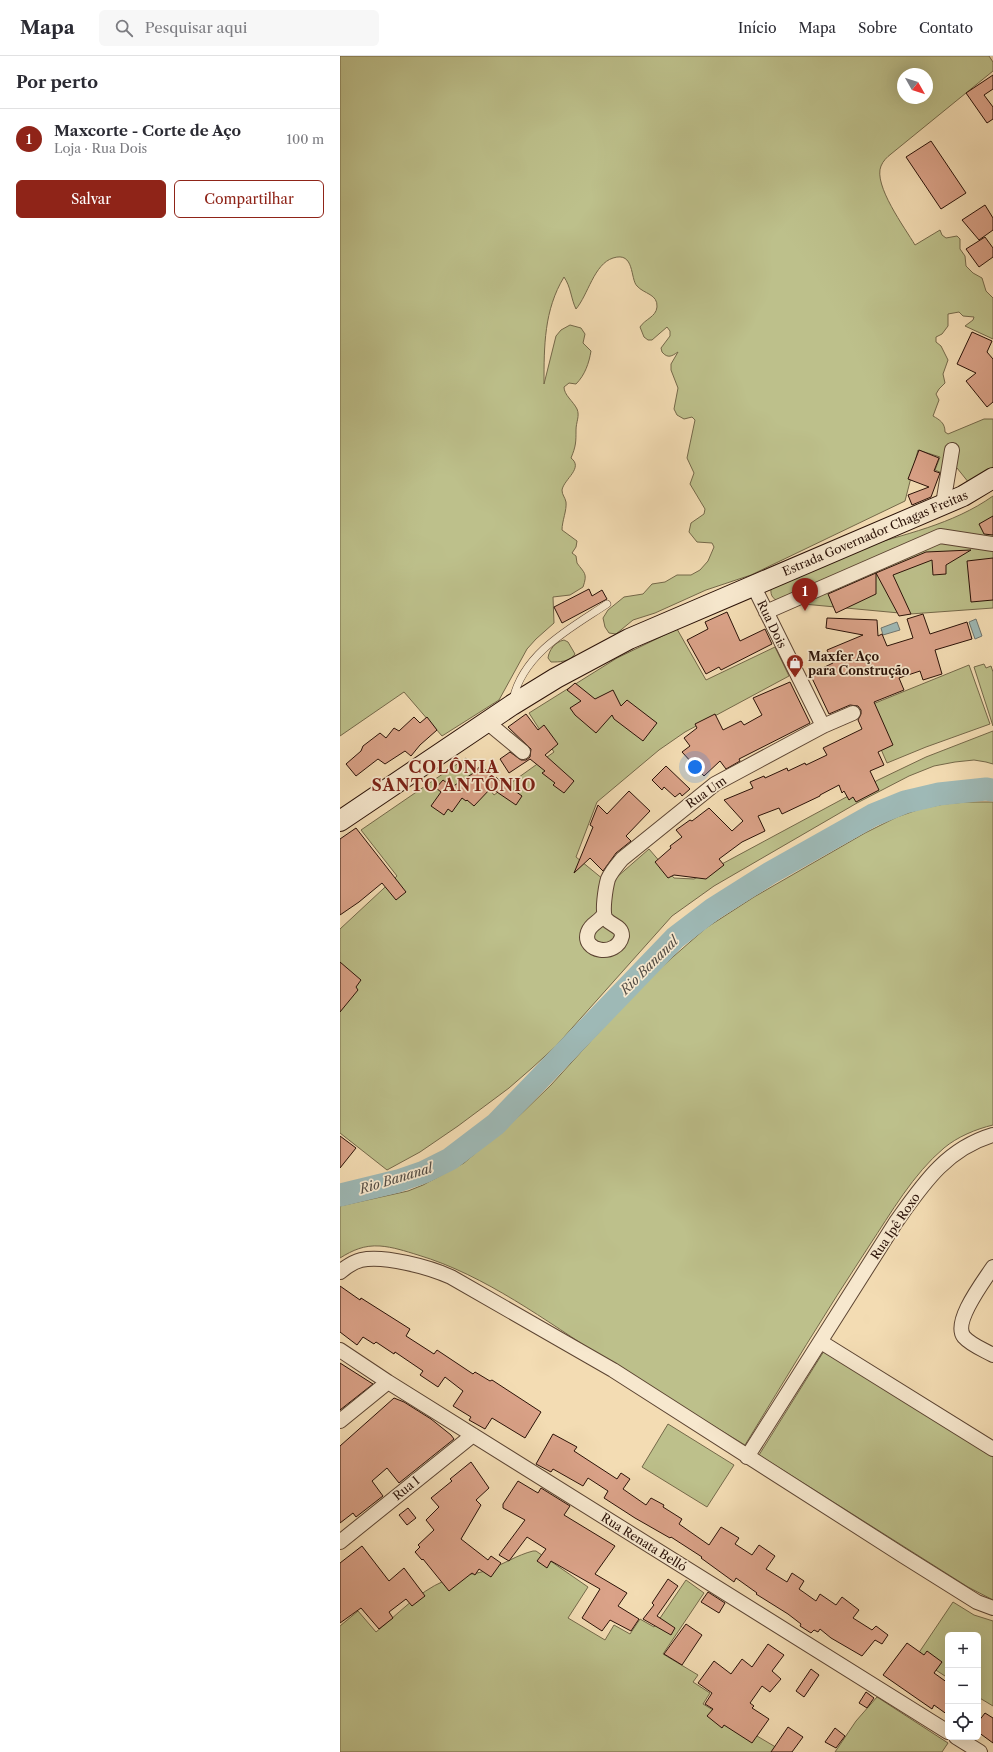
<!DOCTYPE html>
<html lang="pt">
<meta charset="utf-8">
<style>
:root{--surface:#fff;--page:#f7f7f7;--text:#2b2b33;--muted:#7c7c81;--line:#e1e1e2;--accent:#8f2418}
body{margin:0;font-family:"Libre Caslon Text",serif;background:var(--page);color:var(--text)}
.controls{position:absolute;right:12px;bottom:12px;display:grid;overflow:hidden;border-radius:6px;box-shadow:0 4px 16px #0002}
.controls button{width:36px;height:36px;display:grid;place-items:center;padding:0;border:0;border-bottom:1px solid var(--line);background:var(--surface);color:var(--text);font:20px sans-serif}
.compass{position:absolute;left:557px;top:12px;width:36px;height:36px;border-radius:50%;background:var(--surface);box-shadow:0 4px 16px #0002;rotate:129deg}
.you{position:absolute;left:355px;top:711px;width:14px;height:14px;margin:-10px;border:3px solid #fff;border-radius:50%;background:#1a73e8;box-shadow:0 0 0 6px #1a73e833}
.badge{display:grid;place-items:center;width:26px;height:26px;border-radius:50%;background:var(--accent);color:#fff;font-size:13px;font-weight:700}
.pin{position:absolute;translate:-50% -33px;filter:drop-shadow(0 1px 2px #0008)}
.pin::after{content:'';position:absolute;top:21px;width:14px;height:12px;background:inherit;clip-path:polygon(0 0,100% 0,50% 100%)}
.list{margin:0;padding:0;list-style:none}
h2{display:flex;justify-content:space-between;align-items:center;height:52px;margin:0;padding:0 16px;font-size:17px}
h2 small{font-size:13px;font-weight:400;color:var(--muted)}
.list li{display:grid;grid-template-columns:26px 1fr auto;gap:12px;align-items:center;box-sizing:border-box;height:60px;padding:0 16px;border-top:1px solid var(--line)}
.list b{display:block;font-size:15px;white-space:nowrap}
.list p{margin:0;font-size:13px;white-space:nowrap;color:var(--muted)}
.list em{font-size:13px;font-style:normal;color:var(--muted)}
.actions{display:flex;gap:8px;padding:12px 16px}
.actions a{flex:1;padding:9px 0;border:1px solid var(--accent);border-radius:6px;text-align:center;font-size:14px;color:var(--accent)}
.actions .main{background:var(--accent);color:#fff}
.icon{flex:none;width:22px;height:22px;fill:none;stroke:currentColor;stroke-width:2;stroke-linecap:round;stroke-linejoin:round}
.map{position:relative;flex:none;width:653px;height:1696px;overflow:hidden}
header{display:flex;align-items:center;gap:24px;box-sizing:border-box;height:56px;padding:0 20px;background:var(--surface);border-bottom:1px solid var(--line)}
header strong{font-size:19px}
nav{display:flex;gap:22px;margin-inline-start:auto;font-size:14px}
.search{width:280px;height:36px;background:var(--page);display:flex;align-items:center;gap:10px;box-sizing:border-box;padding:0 14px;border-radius:6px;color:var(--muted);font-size:15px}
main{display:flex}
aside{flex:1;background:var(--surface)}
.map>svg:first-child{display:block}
.green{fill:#bdc08b;stroke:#746849;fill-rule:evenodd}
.water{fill:#9eb9b6;stroke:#707670}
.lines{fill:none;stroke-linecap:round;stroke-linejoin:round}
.river{stroke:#9eb9b6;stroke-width:23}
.building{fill:#daa288;stroke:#2a1107}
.lane-casing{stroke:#5c4432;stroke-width:8}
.street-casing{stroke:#5c4432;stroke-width:16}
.secondary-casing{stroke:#2a1107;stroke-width:22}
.lane{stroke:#f7e8ce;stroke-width:7}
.street{stroke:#f7e8ce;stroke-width:14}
.secondary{stroke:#f7e8ce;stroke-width:20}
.labels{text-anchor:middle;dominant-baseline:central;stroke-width:3.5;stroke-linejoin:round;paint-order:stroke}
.street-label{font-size:12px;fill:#2a1107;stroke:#f7e8ce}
.poi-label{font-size:12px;font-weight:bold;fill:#2a1107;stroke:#f7e8ce;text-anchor:start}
.water-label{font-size:13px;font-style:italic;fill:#534c44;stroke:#f7e8ce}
.district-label{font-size:16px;font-weight:bold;letter-spacing:1px;fill:#7a1f14;stroke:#f7e8ce}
</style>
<header>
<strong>Mapa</strong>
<div class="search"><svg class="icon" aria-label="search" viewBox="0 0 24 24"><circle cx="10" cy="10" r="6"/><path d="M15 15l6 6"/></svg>Pesquisar aqui</div>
<nav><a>Início</a><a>Mapa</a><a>Sobre</a><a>Contato</a></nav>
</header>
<main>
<aside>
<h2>Por perto<small></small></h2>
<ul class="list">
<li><span class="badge">1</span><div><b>Maxcorte - Corte de Aço</b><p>Loja · Rua Dois</p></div><em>100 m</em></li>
</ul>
<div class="actions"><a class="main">Salvar</a><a>Compartilhar</a></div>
</aside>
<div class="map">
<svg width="653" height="1696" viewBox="0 0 653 1696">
<rect width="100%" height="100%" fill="#f3dcb3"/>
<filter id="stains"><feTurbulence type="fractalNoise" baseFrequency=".005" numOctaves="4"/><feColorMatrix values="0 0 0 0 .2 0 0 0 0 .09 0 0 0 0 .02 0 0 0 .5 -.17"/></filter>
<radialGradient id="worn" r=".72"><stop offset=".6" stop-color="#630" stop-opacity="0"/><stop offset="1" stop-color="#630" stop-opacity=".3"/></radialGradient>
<path class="green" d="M 0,0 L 649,0 L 653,6 L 653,15 L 551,98 C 547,101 543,105 541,110 C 533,129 565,172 575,189 L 600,174 L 602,179 L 606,182 L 617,180 L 620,183 L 620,193 L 625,200 L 626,210 L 633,217 L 642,222 L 646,235 L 653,242 L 653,283 L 625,270 L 633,264 L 634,261 L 623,260 L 619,256 L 608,258 L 608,270 L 602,278 L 596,281 L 596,286 L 601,290 L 608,304 L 603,318 L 605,327 L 599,333 L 596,338 L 599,344 L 593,360 C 600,364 605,367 605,376 L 608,378 L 644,363 L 653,363 L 653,417 L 629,427 L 617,412 L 613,412 L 602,417 L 595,414 L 600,401 L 578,394 L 565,445 L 411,519 L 366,534 L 315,557 L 293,564 L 276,578 L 269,577 L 265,571 L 263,562 L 268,554 L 284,541 L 303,538 L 312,528 L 325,526 L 337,519 L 351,519 L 360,514 L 368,505 L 374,491 L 372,487 L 357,486 L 349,476 L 351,467 L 364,458 L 365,453 L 350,428 L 354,417 L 347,402 L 355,364 L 352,361 L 344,363 L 337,359 L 334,353 L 338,332 L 331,314 L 331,308 L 338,296 C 332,300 328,303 322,296 L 321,292 L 330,280 L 330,275 L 327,271 L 312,284 L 308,284 L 304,281 L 300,271 C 305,263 316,261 317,251 C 318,238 304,238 297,230 C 290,223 295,195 273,202 C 254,208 248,239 236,253 C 231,243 231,231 224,221 C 204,254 204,290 204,328 L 216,280 L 221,274 L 230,269 L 241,272 L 245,278 L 243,287 L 251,295 C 249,307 245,319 236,328 L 229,327 L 224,331 C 224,339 233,345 237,353 C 240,360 236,366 236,374 C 236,386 236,390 231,402 C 244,412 224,423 222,434 C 222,439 225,441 226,446 C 227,454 222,465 222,474 L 237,485 L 236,491 L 232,497 L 236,500 L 237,507 C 244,517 248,517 243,531 L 230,539 L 213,541 L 214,567 L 196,583 L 187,593 L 159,644 L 102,680 L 64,636 L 0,680 ZM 563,18 L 587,18 L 587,42 L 563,42 Z
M 653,440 L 653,552 L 570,558 L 442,546 C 434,544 430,541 431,532 C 458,520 489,503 517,493 C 564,478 612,469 653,440 Z
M 337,573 L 366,624 L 435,591 L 449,620 L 345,676 L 319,694 L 257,746 L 236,801 L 269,828 L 309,793 L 334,822 L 354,823 L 538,724 L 586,701 L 653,675 L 653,708 L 646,706 L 634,704 L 615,706 L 594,710 L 569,720 L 517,747 L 374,830 L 332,860 L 216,990 L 192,1012 L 169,1032 L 118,1070 L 80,1096 L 47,1114 L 0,1077 L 0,873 L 57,820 L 21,774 L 126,702 L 154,739 L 214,696 L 189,657 L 277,602 Z
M 224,584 L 228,586 L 235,598 C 230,606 219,606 211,606 L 208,602 C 209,594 215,586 224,584 Z
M 644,608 L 646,612 L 651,610 L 653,616 L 653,670 L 634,611 Z
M 629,609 L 650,668 L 586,691 L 547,707 L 523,652 Z
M 626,746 L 653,746 L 653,1069 C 636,1073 617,1081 604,1092 C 573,1118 551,1157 529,1190 C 486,1255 446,1322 405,1389 C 358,1360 311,1333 265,1303 C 206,1265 145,1219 78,1199 C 65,1195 53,1191 40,1190 C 24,1189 13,1194 0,1202 L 0,1150 L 68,1135 L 83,1129 L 124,1107 L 179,1060 L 211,1029 L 301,930 L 334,900 L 366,872 L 414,841 L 525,777 L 557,761 L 580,753 L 604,748 Z
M 484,1295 L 653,1397 L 653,1544 L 628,1531 L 419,1399 Z
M 328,1368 L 394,1409 L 367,1451 L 302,1411 Z
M 193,1495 L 196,1495 L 248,1531 L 228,1562 L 265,1584 L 274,1569 L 290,1578 L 300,1563 L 314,1571 L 346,1524 L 364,1537 L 323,1598 L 358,1619 L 353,1626 L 370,1637 L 363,1648 L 444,1696 L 0,1696 L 0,1570 L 18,1555 L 36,1576 C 57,1559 78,1536 104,1525 C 117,1519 134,1519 148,1514 C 164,1508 177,1499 193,1495 Z
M 613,1546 L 634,1559 L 653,1565 L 653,1650 L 638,1641 L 638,1579 L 608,1579 L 608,1622 L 576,1601 Z
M 537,1641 L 608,1687 L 602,1696 L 495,1696 L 516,1665 Z"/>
<path class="water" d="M 636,563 L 642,580 L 635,583 L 629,566 Z
M 557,566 L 560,574 L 543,579 L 541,572 Z"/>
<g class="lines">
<path class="river" d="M 0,1139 L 58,1125 L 84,1116 L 110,1103 L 156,1068 L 335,882 L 373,853 L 430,817 L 533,759 L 565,746 L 599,738 L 646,733 L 653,734"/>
</g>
<path class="building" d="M 653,19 L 653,33 L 644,39 L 653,51 L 653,63 L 647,67 L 626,37 Z
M 591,85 L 626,137 L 601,153 L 566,101 Z
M 645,149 L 653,162 L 653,174 L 639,184 L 622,164 Z
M 645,181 L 653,192 L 653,201 L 639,211 L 626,193 Z
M 632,276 L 652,285 L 647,296 L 653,303 L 653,346 L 647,351 L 626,325 L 636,317 L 617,308 Z
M 579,394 L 599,402 L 594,415 L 600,417 L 591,441 L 572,449 L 568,439 L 589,431 L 568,423 Z
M 653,460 L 653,479 L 644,478 L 639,468 Z
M 631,494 L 606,509 L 606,518 L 593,519 L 592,504 L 553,519 L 571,558 L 559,560 L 536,517 L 586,496 Z
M 653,502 L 653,544 L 631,546 L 627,505 Z
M 536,517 L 536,538 L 496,557 L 488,538 Z
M 249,533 L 252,540 L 262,534 L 267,543 L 222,567 L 214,551 Z
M 387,556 L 400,585 L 425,573 L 432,588 L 381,614 L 379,611 L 366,618 L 347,584 L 368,573 L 365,566 Z
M 583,558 L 590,578 L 627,566 L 632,583 L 595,594 L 602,618 L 583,624 L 580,615 L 559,622 L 564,634 L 534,646 L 553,689 L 538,696 L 544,709 L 530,715 L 539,734 L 516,746 L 513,741 L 509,744 L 504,735 L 502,737 L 499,729 L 480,739 L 480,740 L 442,758 L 439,752 L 418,760 L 425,775 L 402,786 L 379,803 L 384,809 L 366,823 L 334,819 L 328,822 L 315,806 L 331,792 L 330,790 L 342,781 L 336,774 L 350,764 L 352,765 L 369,752 L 392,775 L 403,765 L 384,744 L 413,732 L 410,726 L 424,720 L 425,722 L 447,712 L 448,715 L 465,707 L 466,709 L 487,699 L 483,692 L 522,673 L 518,664 L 521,658 L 521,654 L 518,650 L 510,649 L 489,658 L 470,618 L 493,607 L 487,594 L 523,579 L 486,572 L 487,562 L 537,564 L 538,580 L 542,578 L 547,590 L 573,582 L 567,563 Z
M 450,626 L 470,667 L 399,703 L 400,705 L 386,713 L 380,705 L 364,720 L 342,696 L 350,690 L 344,682 L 357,672 L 355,668 L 375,658 L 383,674 L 401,665 L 404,669 L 422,659 L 413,642 Z
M 235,627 L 255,643 L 273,634 L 281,650 L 287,644 L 317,667 L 303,685 L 274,663 L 272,659 L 256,677 L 235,659 L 230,652 L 241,645 L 227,634 Z
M 186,658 L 198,674 L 204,669 L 218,688 L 205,699 L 234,725 L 224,737 L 213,729 L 215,727 L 202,717 L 205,715 L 190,703 L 169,717 L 160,703 L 170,696 L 181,704 L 186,704 L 190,701 L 191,693 L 168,671 Z
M 74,661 L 80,667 L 87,661 L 97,674 L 80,689 L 71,700 L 65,695 L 45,708 L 38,703 L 16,720 L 6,708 L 21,695 L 23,690 L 40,677 L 46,682 L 54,672 L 59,675 Z
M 140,710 L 182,740 L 176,749 L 151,732 L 134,750 L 127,744 L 126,745 L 122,742 L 112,756 L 108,753 L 104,759 L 91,750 L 101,736 L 96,732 L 103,724 L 112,731 L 135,716 Z
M 326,710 L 350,733 L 342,740 L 340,737 L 335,741 L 324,731 L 322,734 L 312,724 Z
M 289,735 L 310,755 L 286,780 L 291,785 L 276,797 L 263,815 L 250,802 L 234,817 L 253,771 L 250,769 L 258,749 L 267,758 Z
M 16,772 L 66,836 L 56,844 L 42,827 L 19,846 L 0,859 L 0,783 Z
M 0,906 L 21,924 L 16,931 L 18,934 L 0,956 Z
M 0,1080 L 16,1092 L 0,1112 Z
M 0,1230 L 20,1244 L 21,1242 L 70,1273 L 66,1280 L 94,1298 L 97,1294 L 133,1318 L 135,1316 L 150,1325 L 152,1324 L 201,1356 L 185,1382 L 152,1362 L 145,1373 L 129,1364 L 131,1361 L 113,1350 L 123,1335 L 105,1321 L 98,1331 L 80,1319 L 83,1315 L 55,1296 L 54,1298 L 36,1286 L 34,1288 L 23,1281 L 17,1289 L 0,1276 Z
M 0,1307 L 33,1328 L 0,1354 Z
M 54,1342 L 64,1346 L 91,1363 L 111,1379 L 114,1383 L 59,1427 L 47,1412 L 32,1425 L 43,1440 L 16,1461 L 13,1457 L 0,1467 L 0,1390 Z
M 213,1378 L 237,1391 L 234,1395 L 277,1423 L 281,1417 L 290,1423 L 283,1433 L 306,1449 L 311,1442 L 324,1449 L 323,1451 L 342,1463 L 339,1468 L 369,1489 L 381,1471 L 399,1482 L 395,1488 L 412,1499 L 419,1489 L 435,1500 L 426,1513 L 447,1526 L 452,1517 L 464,1525 L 459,1533 L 476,1545 L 480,1538 L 496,1549 L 502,1541 L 519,1554 L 513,1562 L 532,1574 L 536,1570 L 548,1579 L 542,1588 L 535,1584 L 522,1600 L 491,1582 L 480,1573 L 478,1576 L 474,1574 L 471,1577 L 460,1570 L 461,1568 L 448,1558 L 416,1538 L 417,1537 L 396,1522 L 394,1526 L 361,1502 L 362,1501 L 331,1481 L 330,1482 L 295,1462 L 264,1442 L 268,1435 L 248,1422 L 243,1430 L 213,1413 L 211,1416 L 196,1408 Z
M 131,1406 L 149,1432 L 136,1444 L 141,1449 L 121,1483 L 148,1504 L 151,1500 L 161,1507 L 151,1521 L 139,1513 L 135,1519 L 132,1517 L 109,1535 L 83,1503 L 82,1504 L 75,1496 L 80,1491 L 78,1489 L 94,1474 L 86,1464 L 99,1451 L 91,1442 L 112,1425 L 110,1423 Z
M 178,1425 L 198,1437 L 201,1432 L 230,1450 L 224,1459 L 275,1490 L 255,1518 L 287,1537 L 278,1550 L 299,1563 L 291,1575 L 270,1564 L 262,1575 L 242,1562 L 260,1533 L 211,1505 L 207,1512 L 197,1505 L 206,1493 L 187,1481 L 169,1505 L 159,1499 L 185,1464 L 163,1452 L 163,1448 Z
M 68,1452 L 76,1462 L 67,1469 L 59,1459 Z
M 22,1490 L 49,1525 L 64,1512 L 85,1540 L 72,1550 L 66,1543 L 49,1556 L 53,1562 L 39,1573 L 21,1552 L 0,1567 L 0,1507 Z
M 328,1523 L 338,1530 L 317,1560 L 335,1572 L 331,1579 L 303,1563 L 314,1549 L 312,1547 Z
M 368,1536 L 385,1547 L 379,1557 L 361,1546 Z
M 346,1568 L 362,1579 L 342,1609 L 324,1598 Z
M 567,1587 L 584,1599 L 587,1595 L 602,1606 L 594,1617 L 608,1627 L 608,1659 L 594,1649 L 592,1653 L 543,1619 Z
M 428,1588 L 444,1599 L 432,1615 L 441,1623 L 430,1636 L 422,1630 L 410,1647 L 414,1650 L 412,1652 L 429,1663 L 412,1687 L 384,1669 L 382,1672 L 367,1660 L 373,1653 L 365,1648 L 372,1637 L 358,1627 L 374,1605 L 391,1618 L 402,1603 L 412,1611 Z
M 471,1613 L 479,1619 L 464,1641 L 456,1635 Z
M 526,1636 L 534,1642 L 527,1652 L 519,1647 Z
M 645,1657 L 653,1662 L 653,1687 L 638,1676 L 638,1666 Z
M 448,1671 L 463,1681 L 452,1696 L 431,1696 Z
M 495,1672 L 505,1680 L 496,1692 L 485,1686 Z"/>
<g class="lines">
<defs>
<path id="lane" d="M 173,643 C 184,596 231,572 267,548"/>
<path id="street" d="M 603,448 L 612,394
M 413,529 L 483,670
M 426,556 L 600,480 L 653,488
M 147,666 L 183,696
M 264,858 C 260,866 251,867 248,876 C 241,896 277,902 282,880 C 282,870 272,870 266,863 C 261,858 266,830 268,823 C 271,816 277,809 282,803 L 375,728 L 483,670 L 513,657
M 653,1211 C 644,1225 612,1266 624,1281 C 631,1289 644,1294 653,1299
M 0,1216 C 6,1211 13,1206 21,1204 C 44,1199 89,1211 111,1221 L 273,1314 L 562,1499 L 637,1546 L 653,1552
M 481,1286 L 653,1393
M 0,1294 L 48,1326 L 608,1676
M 0,1365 L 48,1326
M 407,1401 L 556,1166 C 583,1128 606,1093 653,1079
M 0,1486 L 133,1379
M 616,1681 L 640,1696"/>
<path id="secondary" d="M 0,765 L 172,649 L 216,622 L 289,583 L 623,440 L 653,422"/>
</defs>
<use href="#lane" class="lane-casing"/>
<use href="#street" class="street-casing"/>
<use href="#secondary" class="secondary-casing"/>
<use href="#lane" class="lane"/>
<use href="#street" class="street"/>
<use href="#secondary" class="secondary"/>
</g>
<defs>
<symbol id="shop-pin" viewBox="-11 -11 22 30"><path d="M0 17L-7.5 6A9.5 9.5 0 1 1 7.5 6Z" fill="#8f2418" stroke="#f7e8ce"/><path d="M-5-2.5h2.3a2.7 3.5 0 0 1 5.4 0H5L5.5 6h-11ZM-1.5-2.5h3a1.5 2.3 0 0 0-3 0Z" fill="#fff"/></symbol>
</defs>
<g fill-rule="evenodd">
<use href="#shop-pin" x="445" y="597" width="20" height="27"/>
</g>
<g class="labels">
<g class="street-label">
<text transform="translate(535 477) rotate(-23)">Estrada Governador Chagas Freitas</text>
<text transform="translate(432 568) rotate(64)">Rua Dois</text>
<text transform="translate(366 736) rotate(-35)">Rua Um</text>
<text transform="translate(555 1170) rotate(-56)">Rua Ipê Roxo</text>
<text transform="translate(66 1432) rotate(-39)">Rua I</text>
<text transform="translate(304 1486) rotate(32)">Rua Renata Belló</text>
</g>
<g class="poi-label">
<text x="468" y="600">Maxfer Aço<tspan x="468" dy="14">para Construção</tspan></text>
</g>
<g class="water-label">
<text transform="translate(309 909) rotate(-45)">Rio Bananal</text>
<text transform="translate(56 1122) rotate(-17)">Rio Bananal</text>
</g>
<g class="district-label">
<text x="114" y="711">COLÔNIA<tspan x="114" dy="18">SANTO ANTÔNIO</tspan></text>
</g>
</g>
<rect width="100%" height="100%" filter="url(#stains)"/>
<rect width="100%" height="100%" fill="url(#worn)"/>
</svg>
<div class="controls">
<button>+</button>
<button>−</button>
<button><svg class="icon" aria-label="locate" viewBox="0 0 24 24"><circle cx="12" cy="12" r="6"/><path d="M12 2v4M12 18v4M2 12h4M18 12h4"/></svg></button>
</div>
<svg class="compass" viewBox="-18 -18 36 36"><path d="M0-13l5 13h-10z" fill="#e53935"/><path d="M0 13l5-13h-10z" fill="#7c7c81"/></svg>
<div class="you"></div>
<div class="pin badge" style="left:465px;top:555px">1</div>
</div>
</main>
